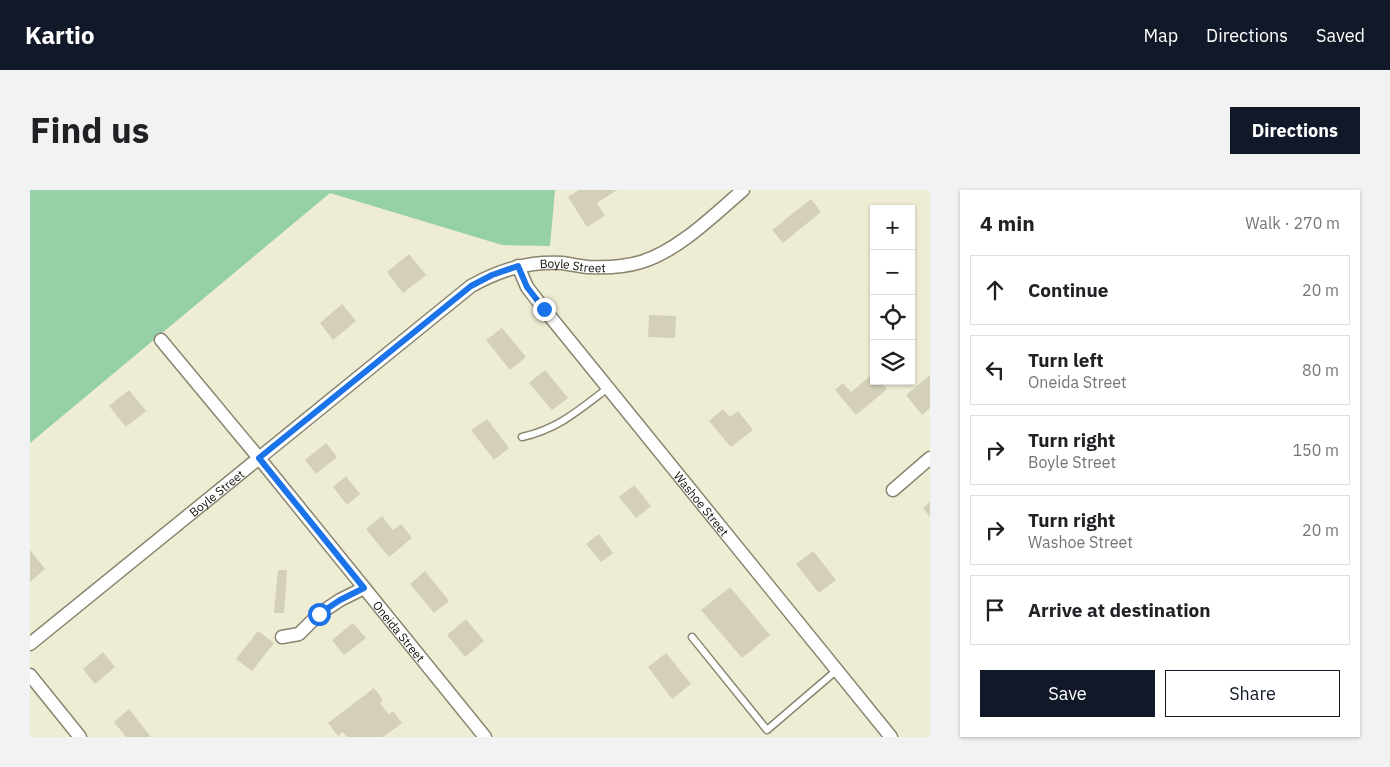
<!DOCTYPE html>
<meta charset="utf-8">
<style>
:root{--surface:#fff;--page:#f2f2f2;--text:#202124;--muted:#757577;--line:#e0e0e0;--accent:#111827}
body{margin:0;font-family:"IBM Plex Sans",sans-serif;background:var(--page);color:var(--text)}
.controls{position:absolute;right:15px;top:15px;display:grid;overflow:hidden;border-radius:0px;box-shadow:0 1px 4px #0004}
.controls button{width:45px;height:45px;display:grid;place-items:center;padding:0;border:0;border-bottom:1px solid var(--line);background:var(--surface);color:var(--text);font:25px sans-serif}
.stop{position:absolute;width:15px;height:15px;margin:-11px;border:4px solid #1a73e8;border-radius:50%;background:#fff}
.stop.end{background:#1a73e8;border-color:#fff;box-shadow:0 1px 5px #0008}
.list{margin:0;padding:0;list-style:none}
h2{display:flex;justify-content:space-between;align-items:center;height:65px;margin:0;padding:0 20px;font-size:21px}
h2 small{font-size:16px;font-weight:400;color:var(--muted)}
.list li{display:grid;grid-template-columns:32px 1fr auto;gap:15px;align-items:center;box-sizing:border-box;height:70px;margin:0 10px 10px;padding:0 10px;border:1px solid var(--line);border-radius:0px}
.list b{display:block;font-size:19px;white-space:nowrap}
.list p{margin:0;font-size:16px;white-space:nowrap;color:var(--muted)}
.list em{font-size:16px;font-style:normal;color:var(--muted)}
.actions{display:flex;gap:10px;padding:15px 20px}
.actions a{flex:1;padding:11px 0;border:1px solid var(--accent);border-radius:0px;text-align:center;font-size:18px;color:var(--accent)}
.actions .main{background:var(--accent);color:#fff}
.icon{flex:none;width:28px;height:28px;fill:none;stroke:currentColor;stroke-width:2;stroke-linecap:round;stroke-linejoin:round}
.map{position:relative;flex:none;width:900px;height:547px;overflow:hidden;border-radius:0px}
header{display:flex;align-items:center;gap:30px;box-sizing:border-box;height:70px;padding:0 25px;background:var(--accent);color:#fff}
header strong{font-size:24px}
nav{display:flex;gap:28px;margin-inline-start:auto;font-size:18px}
.intro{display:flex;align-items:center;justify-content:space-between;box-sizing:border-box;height:120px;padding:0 30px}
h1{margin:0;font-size:35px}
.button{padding:12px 22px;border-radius:0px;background:var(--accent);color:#fff;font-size:18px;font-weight:700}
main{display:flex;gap:30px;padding:0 30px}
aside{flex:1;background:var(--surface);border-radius:0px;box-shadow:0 1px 4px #0004}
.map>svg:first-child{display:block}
.green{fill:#95d0a6}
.building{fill:#d3cfb9}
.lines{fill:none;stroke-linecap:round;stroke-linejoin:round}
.lane-casing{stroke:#898570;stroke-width:9}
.street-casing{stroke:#898570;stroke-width:15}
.lane{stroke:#fff;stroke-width:6}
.street{stroke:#fff;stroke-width:12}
.route{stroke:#1a73e8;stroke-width:6}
.labels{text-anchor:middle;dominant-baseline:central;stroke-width:4;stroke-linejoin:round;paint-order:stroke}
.street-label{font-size:12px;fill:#0e0d06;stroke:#fdf9e2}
</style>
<header>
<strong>Kartio</strong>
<nav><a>Map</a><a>Directions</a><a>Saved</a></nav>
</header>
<div class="intro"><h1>Find us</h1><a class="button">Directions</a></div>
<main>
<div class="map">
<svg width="900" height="547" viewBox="0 0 900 547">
<rect width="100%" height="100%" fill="#efecd4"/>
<path class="green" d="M 0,0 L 525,0 L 520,56 L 472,55 L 300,3 L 0,253 Z"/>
<path class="building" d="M 549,0 L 587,0 L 567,13 L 575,26 L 557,37 L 538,7 Z
M 781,9 L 791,22 L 753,53 L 742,40 Z
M 379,64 L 396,85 L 373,103 L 357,82 Z
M 312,114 L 326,131 L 303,150 L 290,133 Z
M 619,125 L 646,126 L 645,148 L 618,147 Z
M 472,138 L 496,167 L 480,180 L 456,150 Z
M 515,180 L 538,208 L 522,220 L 499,193 Z
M 844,183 L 844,191 L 850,191 L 857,199 L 826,225 L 805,200 L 813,193 L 821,202 Z
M 900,185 L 900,218 L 892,225 L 876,205 Z
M 99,200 L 116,221 L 96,237 L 79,216 Z
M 693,219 L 700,227 L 708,221 L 723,240 L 701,257 L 679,231 Z
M 457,229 L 479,258 L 464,270 L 441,240 Z
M 296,253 L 307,267 L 286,284 L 275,270 Z
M 316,286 L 330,304 L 317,315 L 303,297 Z
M 604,295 L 621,316 L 606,328 L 589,307 Z
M 900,312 L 900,327 L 893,318 Z
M 352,326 L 363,340 L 371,334 L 382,348 L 359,367 L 336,339 Z
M 569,344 L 583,363 L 571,372 L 556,354 Z
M 0,360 L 15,379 L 0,392 Z
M 783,361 L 806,390 L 789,403 L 766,374 Z
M 248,380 L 257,380 L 254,423 L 244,423 Z
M 395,381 L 419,411 L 404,423 L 380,394 Z
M 700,397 L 740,445 L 712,468 L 671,420 Z
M 436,429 L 454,451 L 435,467 L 417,445 Z
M 323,433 L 336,448 L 314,465 L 302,450 Z
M 228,441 L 244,453 L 222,481 L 206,469 Z
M 73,462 L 85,477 L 65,494 L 53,479 Z
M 636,463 L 661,494 L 642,509 L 618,477 Z
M 344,498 L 353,510 L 350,513 L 359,525 L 363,521 L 372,533 L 353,547 L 317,547 L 313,542 L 308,546 L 298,533 Z
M 99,519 L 121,547 L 96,547 L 84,532 Z"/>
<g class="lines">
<defs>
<path id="lane" d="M 492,247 C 528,239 549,220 578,198
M 662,447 L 737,540 L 807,480"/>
<g id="street">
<path id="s1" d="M 488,76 L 497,97 L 514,119 L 861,547"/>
<path id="s2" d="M 131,150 L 229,268 L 455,547"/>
<path d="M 863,300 L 900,268"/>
<path d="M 252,447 L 269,444 L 289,424 L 310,410 L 334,398"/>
<path id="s3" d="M 0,454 L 441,96 C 470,80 498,71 532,73 C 540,74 549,76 558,77 C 575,78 594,77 611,72 C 648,61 684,25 713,0"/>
<path d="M 0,485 L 50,547"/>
</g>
</defs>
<use href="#lane" class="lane-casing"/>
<use href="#street" class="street-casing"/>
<use href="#lane" class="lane"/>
<use href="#street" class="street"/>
</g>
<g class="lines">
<path class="route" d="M 289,424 L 310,410 L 334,398 L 229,268 L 441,96 L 462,85 L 488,76 L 497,97 L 514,119"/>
</g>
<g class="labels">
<g class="street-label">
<text stroke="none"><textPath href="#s3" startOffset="674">Boyle Street</textPath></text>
<text stroke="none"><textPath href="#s3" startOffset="240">Boyle Street</textPath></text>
<text stroke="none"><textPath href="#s1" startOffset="301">Washoe Street</textPath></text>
<text stroke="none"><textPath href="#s2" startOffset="376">Oneida Street</textPath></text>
</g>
</g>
</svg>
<div class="controls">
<button>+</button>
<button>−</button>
<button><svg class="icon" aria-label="locate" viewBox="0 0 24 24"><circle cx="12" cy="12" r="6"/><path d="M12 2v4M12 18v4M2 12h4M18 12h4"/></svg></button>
<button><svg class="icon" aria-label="layers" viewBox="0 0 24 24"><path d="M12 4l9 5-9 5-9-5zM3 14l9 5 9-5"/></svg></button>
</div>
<div class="stop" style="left:289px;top:424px"></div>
<div class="stop end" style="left:514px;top:119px"></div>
</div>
<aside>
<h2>4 min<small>Walk · 270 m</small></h2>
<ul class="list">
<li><svg class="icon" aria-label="ahead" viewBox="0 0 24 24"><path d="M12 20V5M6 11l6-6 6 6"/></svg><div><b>Continue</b></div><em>20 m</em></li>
<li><svg class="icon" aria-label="left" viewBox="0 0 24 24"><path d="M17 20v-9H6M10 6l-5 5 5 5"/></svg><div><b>Turn left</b><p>Oneida Street</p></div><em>80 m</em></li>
<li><svg class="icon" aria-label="right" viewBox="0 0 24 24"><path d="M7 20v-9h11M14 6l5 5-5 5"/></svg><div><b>Turn right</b><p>Boyle Street</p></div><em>150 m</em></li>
<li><svg class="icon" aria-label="right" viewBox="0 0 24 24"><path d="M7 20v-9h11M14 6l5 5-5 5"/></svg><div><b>Turn right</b><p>Washoe Street</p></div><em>20 m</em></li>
<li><svg class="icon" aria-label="arrive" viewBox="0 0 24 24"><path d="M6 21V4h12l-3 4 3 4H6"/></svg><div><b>Arrive at destination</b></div></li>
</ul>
<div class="actions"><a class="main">Save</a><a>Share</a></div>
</aside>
</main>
